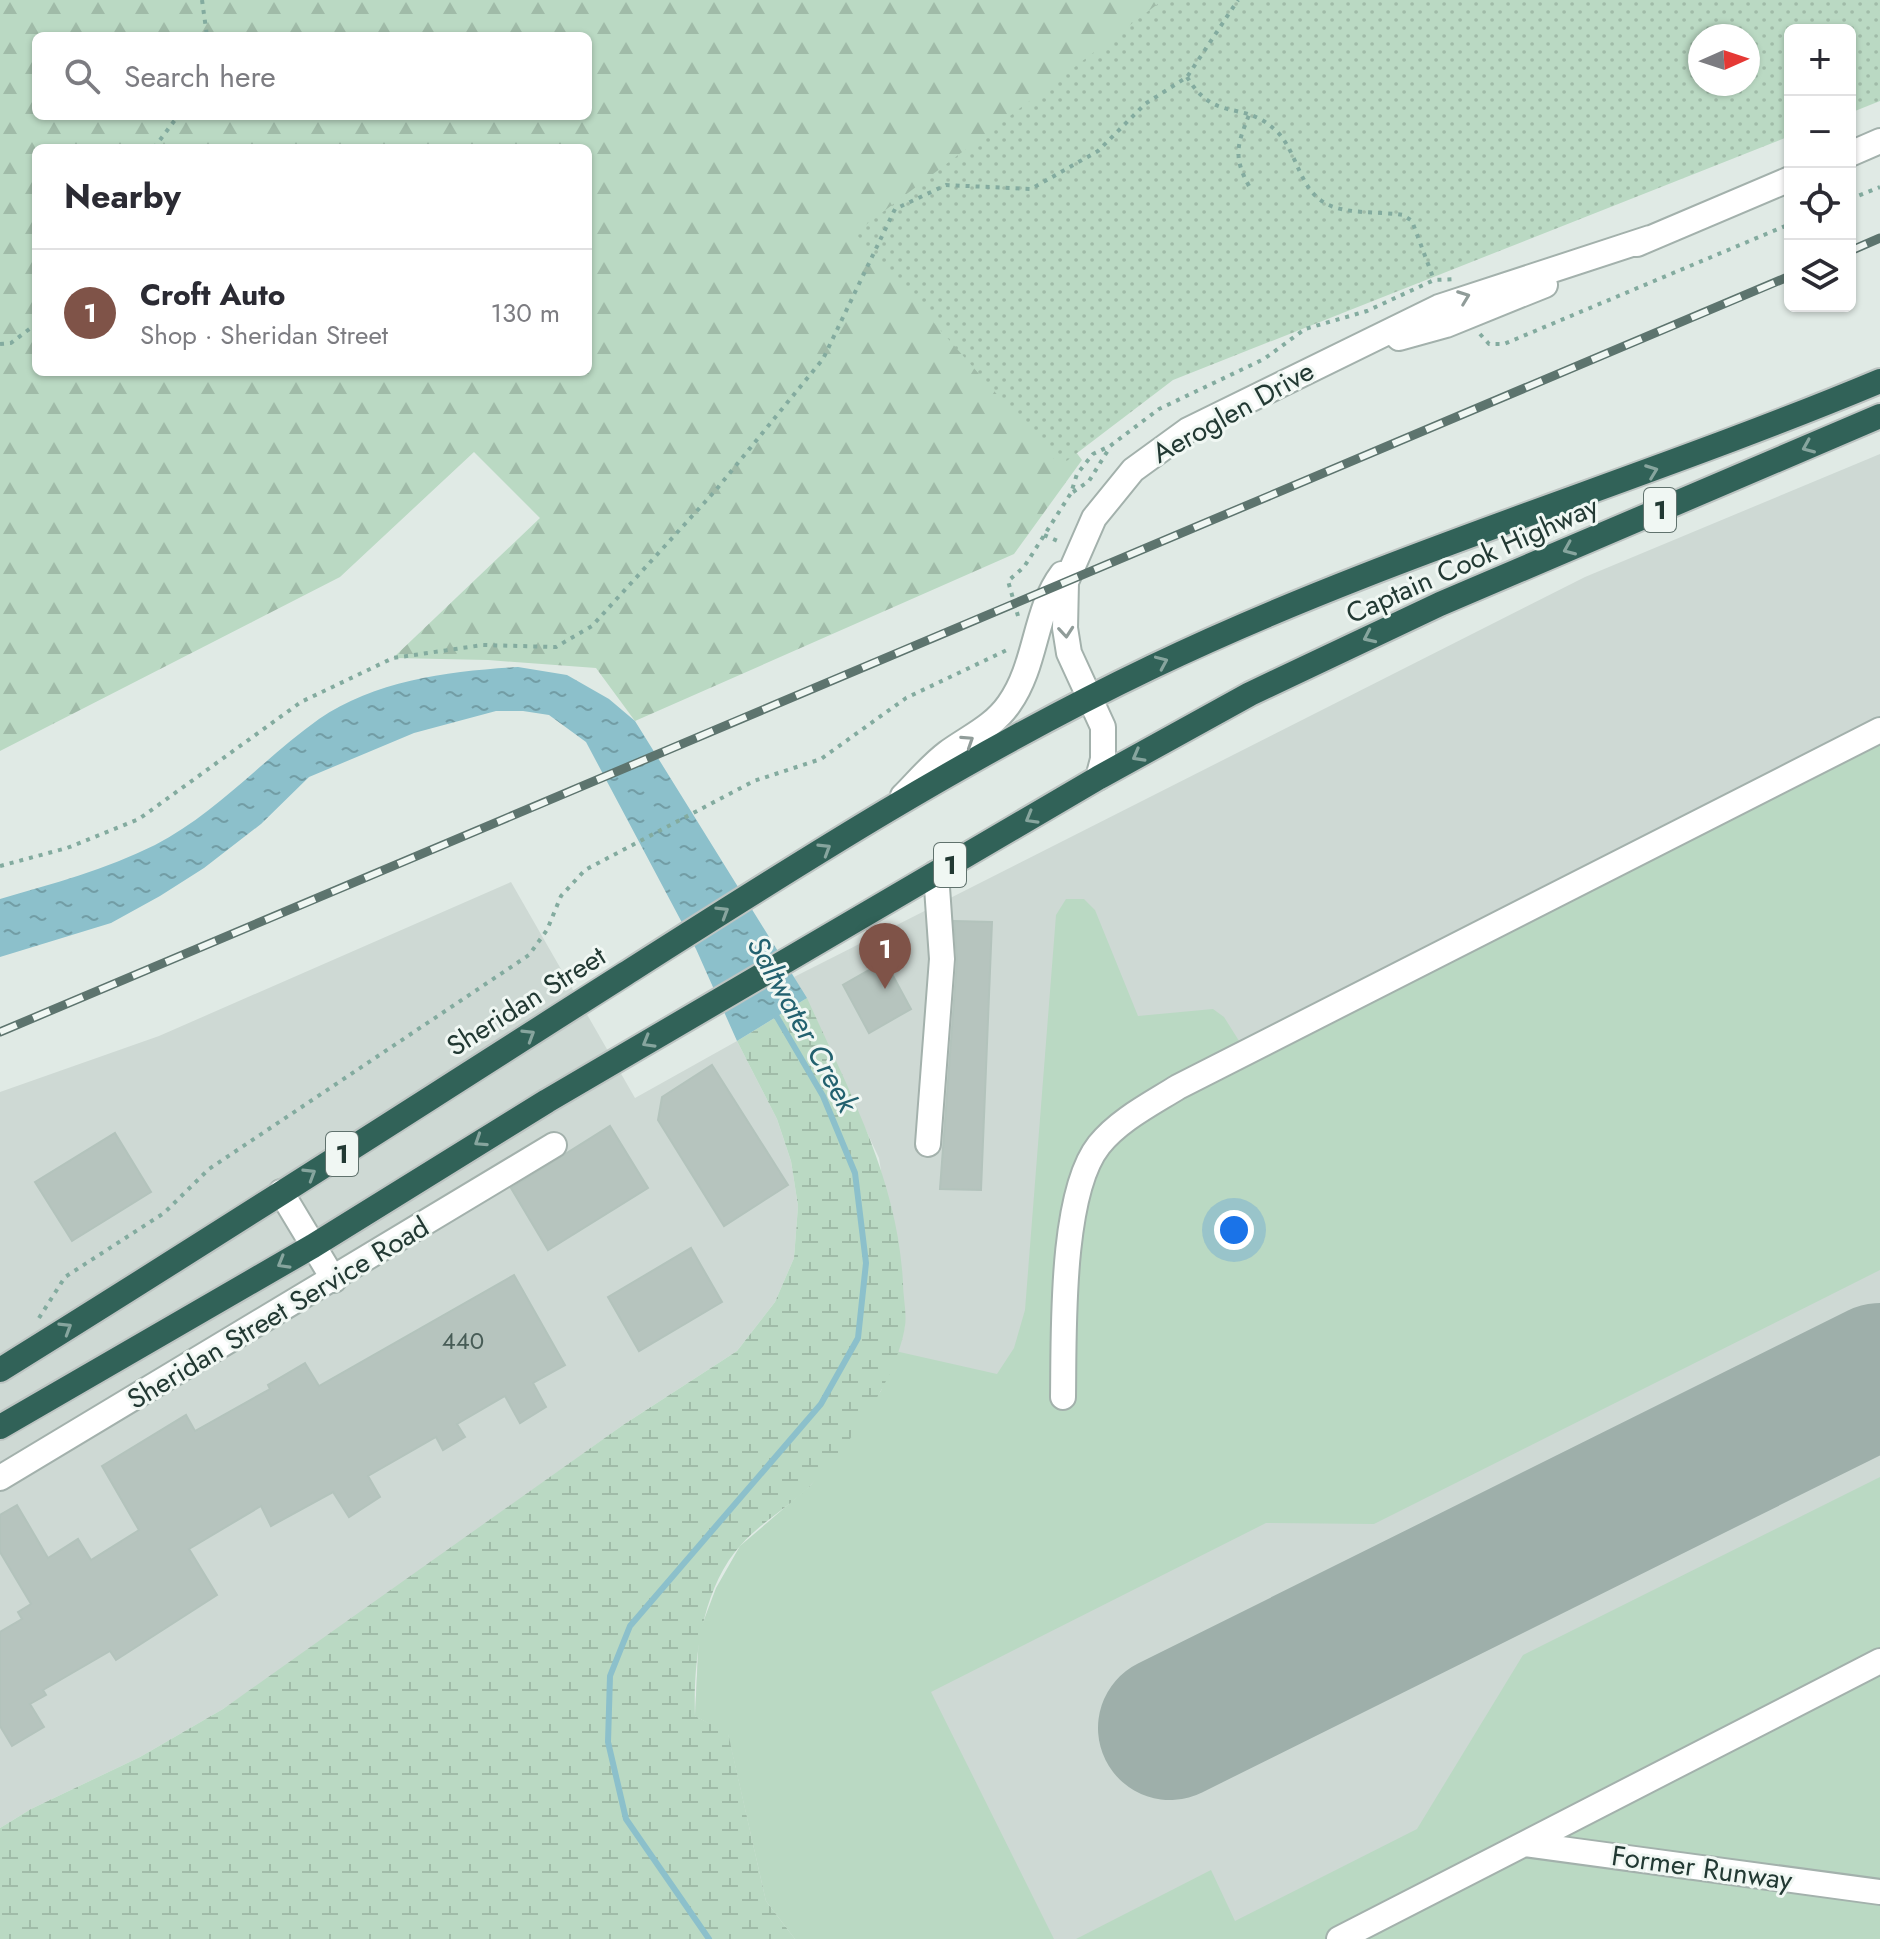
<!DOCTYPE html>
<meta charset="utf-8">
<style>
:root{--surface:#fff;--page:#f7f7f7;--text:#2b2b33;--muted:#7c7c81;--line:#e1e1e2;--accent:#7f5348}
body{margin:0;font-family:Jost,sans-serif;background:var(--page);color:var(--text)}
.controls{position:absolute;right:24px;top:24px;display:grid;overflow:hidden;border-radius:12px;box-shadow:0 2px 6px #0004}
.controls button{width:72px;height:72px;display:grid;place-items:center;padding:0;border:0;border-bottom:2px solid var(--line);background:var(--surface);color:var(--text);font:40px sans-serif}
.compass{position:absolute;left:1688px;top:24px;width:72px;height:72px;border-radius:50%;background:var(--surface);box-shadow:0 2px 6px #0004;rotate:87deg}
.you{position:absolute;left:1234px;top:1230px;width:28px;height:28px;margin:-20px;border:6px solid #fff;border-radius:50%;background:#1a73e8;box-shadow:0 0 0 12px #1a73e833}
.badge{display:grid;place-items:center;width:52px;height:52px;border-radius:50%;background:var(--accent);color:#fff;font-size:26px;font-weight:700}
.pin{position:absolute;translate:-50% -66px;filter:drop-shadow(0 2px 4px #0008)}
.pin::after{content:'';position:absolute;top:42px;width:28px;height:24px;background:inherit;clip-path:polygon(0 0,100% 0,50% 100%)}
.list{margin:0;padding:0;list-style:none}
h2{display:flex;justify-content:space-between;align-items:center;height:104px;margin:0;padding:0 32px;font-size:34px}
h2 small{font-size:26px;font-weight:400;color:var(--muted)}
.list li{display:grid;grid-template-columns:52px 1fr auto;gap:24px;align-items:center;box-sizing:border-box;height:128px;padding:0 32px;border-top:2px solid var(--line)}
.list b{display:block;font-size:30px;white-space:nowrap}
.list p{margin:0;font-size:26px;white-space:nowrap;color:var(--muted)}
.list em{font-size:26px;font-style:normal;color:var(--muted)}
.icon{flex:none;width:44px;height:44px;fill:none;stroke:currentColor;stroke-width:2;stroke-linecap:round;stroke-linejoin:round}
.map{position:relative;flex:none;width:1880px;height:1939px;overflow:hidden}
.search{position:absolute;background:var(--surface);box-shadow:0 2px 6px #0004;left:32px;top:32px;width:560px;height:88px;display:flex;align-items:center;gap:20px;box-sizing:border-box;padding:0 28px;border-radius:12px;color:var(--muted);font-size:30px}
.panel{position:absolute;background:var(--surface);box-shadow:0 2px 6px #0004;left:32px;top:144px;width:560px;height:232px;border-radius:12px}
.map>svg:first-child{display:block}
.built{fill:#ced9d4}
.grass{fill:#bad9c3}
.forest{fill:url(#forest-firs);fill-rule:evenodd}
.wetland{fill:url(#wetland-marsh)}
.park{fill:url(#park-dots);fill-rule:evenodd}
.water{fill:url(#water-ripples)}
.lines{fill:none;stroke-linecap:round;stroke-linejoin:round}
.stream{stroke:#8cc0cb;stroke-width:6}
.runway{stroke:#9eafaa;stroke-width:144}
.building{fill:#b6c4be;stroke:#b3c3bc;stroke-width:2}
.minor-casing{stroke:#a3b1ac;stroke-width:28}
.highway-casing{stroke:#bdc4c2;stroke-width:28}
.path{stroke:#83ab9f;stroke-width:4;stroke-dasharray:4 6;stroke-linecap:butt}
.minor{stroke:#fff;stroke-width:24}
.highway{stroke:#316258;stroke-width:24}
.rail-casing{stroke:#5d746e;stroke-width:9}
.rail{stroke:#f0f7f3;stroke-width:6;stroke-dasharray:18;stroke-linecap:butt}
.oneway{stroke:#909c99}
.oneway2{stroke:#87a59e}
.labels{text-anchor:middle;dominant-baseline:central;stroke-width:6;stroke-linejoin:round;paint-order:stroke}
.number-label{font-size:24px;fill:#475c56}
.shield{fill:#f0f7f3;stroke:#60726d;stroke-width:2}
.shield-label{font-size:26px;font-weight:bold;fill:#223933}
.street-label{font-size:28px;fill:#223933;stroke:#f0f7f3}
.water-label{font-size:30px;font-style:italic;fill:#22616f;stroke:#f0f7f3}
</style>
<div class="map">
<svg width="1880" height="1939" viewBox="0 0 1880 1939">
<defs>
<pattern id="forest-firs" width="22" height="20" patternUnits="userSpaceOnUse" patternTransform="scale(2)"><rect width="22" height="20" fill="#bad9c3"/><path d="M5 1l3.5 6h-7zM16 11l3.5 6h-7z" fill="#a0bba8"/></pattern>
<pattern id="wetland-marsh" width="20" height="14" patternUnits="userSpaceOnUse" patternTransform="scale(2)"><rect width="20" height="14" fill="#bad9c3"/><path d="M1 5h8M5 5V1M11 12h8M15 12V8" fill="none" stroke="#a0bba8"/></pattern>
<pattern id="park-dots" width="8" height="8" patternUnits="userSpaceOnUse" patternTransform="scale(2)"><rect width="8" height="8" fill="#bad9c3"/><path d="M2 2h.1M6 6h.1" fill="none" stroke="#a0bba8" stroke-width="1.8" stroke-linecap="round"/></pattern>
<pattern id="water-ripples" width="26" height="14" patternUnits="userSpaceOnUse" patternTransform="scale(2)"><rect width="26" height="14" fill="#8cc0cb"/><path d="M2 4q2-2 4 0t4 0M15 11q2-2 4 0t4 0" fill="none" stroke="#729da5"/></pattern>
</defs>
<rect width="100%" height="100%" fill="#e0eae5"/>
<path class="built" d="M 1880,454 L 1880,1939 L 795,1939 L 766,1901 L 728,1734 L 695,1716 L 699,1633 L 881,1391 L 905,1326 L 879,1158 L 794,977 L 1585,577 Z
M 511,882 L 635,1098 L 737,1041 L 777,1119 L 791,1161 L 798,1206 L 794,1258 L 775,1302 L 737,1351 L 623,1425 L 281,1670 L 223,1709 L 140,1757 L 31,1809 L 0,1828 L 0,1092 L 159,1036 Z"/>
<path class="grass" d="M 1880,730 L 1880,1270 L 1374,1524 L 1266,1523 L 931,1692 L 1054,1939 L 795,1939 L 766,1901 L 728,1734 L 695,1716 L 699,1633 L 716,1588 L 740,1546 L 811,1485 L 881,1391 L 895,1351 L 997,1374 L 1014,1348 L 1025,1310 L 1056,915 L 1066,899 L 1084,899 L 1095,910 L 1138,1016 L 1213,1009 L 1224,1017 L 1246,1052 Z
M 1880,1477 L 1880,1939 L 1076,1939 L 1211,1870 L 1235,1921 L 1417,1829 L 1523,1655 Z"/>
<path class="forest" d="M 0,0 L 1510,0 L 974,319 L 1082,460 L 1014,554 L 635,721 L 596,668 L 488,660 L 393,658 L 540,518 L 474,452 L 340,577 L 0,751 ZM 36,36 L 588,36 L 588,116 L 36,116 ZM 36,148 L 588,148 L 588,372 L 36,372 Z"/>
<path class="wetland" d="M 807,998 C 849,1091 898,1180 903,1283 C 903,1297 907,1313 905,1326 C 897,1379 848,1448 810,1486 C 789,1507 761,1522 741,1545 C 702,1587 693,1661 695,1716 L 728,1733 L 766,1901 L 795,1939 L 0,1939 L 0,1828 L 31,1809 L 140,1757 L 223,1709 L 623,1425 L 737,1351 L 775,1302 L 794,1258 L 798,1206 L 791,1161 L 777,1119 L 737,1041 Z"/>
<path class="park" d="M 1163,0 L 1880,0 L 1880,101 L 1850,113 L 1850,30 L 1790,30 L 1790,136 L 1173,380 L 1060,466 L 855,233 ZM 1748,36 L 1748,84 L 1700,84 L 1700,36 Z"/>
<path class="water" d="M 518,667 L 567,675 L 609,699 L 635,721 L 807,998 L 737,1041 L 696,949 L 586,742 L 549,715 L 523,711 L 496,711 L 414,733 L 309,777 L 261,824 L 204,868 L 160,896 L 111,923 L 0,957 L 0,899 C 52,884 107,869 155,845 C 218,812 263,759 319,719 C 376,680 451,671 518,667 Z"/>
<g class="lines">
<path class="stream" d="M 709,1939 L 626,1819 L 608,1742 L 610,1676 L 630,1626 L 821,1404 L 858,1338 L 866,1263 L 855,1173 L 823,1096 L 774,1012"/>
<path class="runway" d="M 1170,1728 L 1880,1375"/>
</g>
<path class="building" d="M 954,921 L 992,922 L 981,1190 L 940,1189 L 957,960 Z
M 885,961 L 911,1009 L 869,1033 L 843,985 Z
M 712,1065 L 788,1185 L 724,1226 L 658,1120 L 662,1097 Z
M 610,1126 L 648,1188 L 548,1250 L 511,1188 Z
M 115,1133 L 151,1192 L 72,1241 L 35,1182 Z
M 691,1248 L 722,1302 L 639,1351 L 608,1297 Z
M 514,1275 L 565,1365 L 533,1383 L 546,1407 L 520,1423 L 505,1396 L 457,1424 L 465,1437 L 443,1450 L 436,1437 L 368,1476 L 380,1497 L 349,1517 L 333,1492 L 271,1526 L 261,1506 L 189,1549 L 217,1595 L 116,1660 L 110,1651 L 43,1690 L 46,1695 L 30,1704 L 44,1727 L 12,1746 L 0,1726 L 0,1632 L 22,1619 L 18,1612 L 31,1604 L 0,1552 L 0,1515 L 17,1505 L 48,1558 L 78,1539 L 91,1560 L 139,1530 L 102,1466 L 186,1415 L 195,1431 L 270,1389 L 268,1385 L 305,1363 L 319,1386 Z"/>
<g class="lines">
<defs>
<path id="minor" d="M 1850,154 L 1880,141
M 1637,244 L 1790,179
M 1399,338 L 1446,325 L 1545,285
M 1098,778 L 1103,759 L 1103,727 L 1069,653 L 1065,628 L 1066,582 L 1094,518 L 1133,470 L 1188,430 L 1439,307 L 1650,238
M 903,796 C 917,782 931,765 947,753 C 969,737 993,727 1009,704 C 1037,665 1034,611 1062,574
M 928,1144 L 942,959 L 936,873
M 281,1192 L 334,1280
M 1063,1397 C 1064,1334 1060,1194 1099,1145 C 1119,1120 1151,1104 1178,1087 L 1880,730
M 0,1478 L 554,1145
M 1524,1844 L 1880,1892
M 1339,1939 L 1880,1661"/>
<path id="highway" d="M 0,1370 C 210,1240 417,1106 625,974 C 796,865 968,755 1152,667 C 1385,555 1641,481 1880,381
M 0,1427 L 313,1246 L 547,1101 L 1098,778 L 1250,694 L 1440,604 L 1880,416"/>
</defs>
<use href="#minor" class="minor-casing"/>
<use href="#highway" class="highway-casing"/>
<path class="path" d="M 202,0 L 207,36
M 1187,77 C 1215,123 1241,100 1273,128 C 1297,147 1297,187 1325,203 C 1346,215 1379,211 1403,215 L 1412,221 L 1434,280
M 154,148 L 178,116
M 1249,186 C 1233,157 1237,145 1249,115
M 1850,199 L 1880,187
M 1480,334 L 1489,344 L 1504,344 L 1790,224
M 0,344 L 11,343 L 36,324
M 1073,492 L 1089,481 L 1110,447
M 1044,535 L 1060,542
M 1018,616 L 1008,581 L 1024,567 L 1071,493 L 1077,474 L 1093,454 L 1110,446 L 1159,409 L 1264,359 L 1305,329 L 1367,311 L 1434,280 L 1456,279
M 0,866 L 67,848 L 139,819 L 301,702 L 393,658 L 483,645 L 556,647 L 592,626 L 715,491 L 823,359 L 895,209 L 946,185 L 1031,189 L 1098,151 L 1145,104 L 1187,77 L 1238,0
M 39,1318 L 65,1277 L 164,1213 L 209,1169 L 529,955 L 547,930 L 561,896 L 585,870 L 754,781 L 821,759 L 906,698 L 1009,649"/>
<use href="#minor" class="minor"/>
<use href="#highway" class="highway"/>
<defs>
<path id="rail" d="M 1850,251 L 1880,238
M 0,1032 L 1790,276"/>
</defs>
<use href="#rail" class="rail-casing"/>
<use href="#rail" class="rail"/>
</g>
<defs><path id="oneway-chevron" d="M-2-3.5L2.5 0L-2 3.5" fill="none" stroke-width="1.6" stroke-linecap="round" stroke-linejoin="round" transform="scale(2)"/></defs>
<g class="oneway">
<use href="#oneway-chevron" transform="translate(1464 297) rotate(-21)"/>
<use href="#oneway-chevron" transform="translate(1066 632) rotate(85)"/>
<use href="#oneway-chevron" transform="translate(968 741) rotate(-33)"/>
</g>
<g class="oneway2">
<use href="#oneway-chevron" transform="translate(1808 447) rotate(157)"/>
<use href="#oneway-chevron" transform="translate(1652 471) rotate(-21)"/>
<use href="#oneway-chevron" transform="translate(1569 549) rotate(157)"/>
<use href="#oneway-chevron" transform="translate(1369 637) rotate(155)"/>
<use href="#oneway-chevron" transform="translate(1162 662) rotate(-24)"/>
<use href="#oneway-chevron" transform="translate(1138 756) rotate(151)"/>
<use href="#oneway-chevron" transform="translate(1031 818) rotate(150)"/>
<use href="#oneway-chevron" transform="translate(825 849) rotate(-32)"/>
<use href="#oneway-chevron" transform="translate(723 912) rotate(-32)"/>
<use href="#oneway-chevron" transform="translate(529 1035) rotate(-32)"/>
<use href="#oneway-chevron" transform="translate(648 1042) rotate(150)"/>
<use href="#oneway-chevron" transform="translate(480 1141) rotate(147)"/>
<use href="#oneway-chevron" transform="translate(310 1174) rotate(-32)"/>
<use href="#oneway-chevron" transform="translate(283 1263) rotate(150)"/>
<use href="#oneway-chevron" transform="translate(66 1328) rotate(-32)"/>
</g>
<g class="labels">
<g class="number-label">
<text x="463" y="1340">440</text>
</g>
<g class="shield">
<rect x="1644" y="488" width="32" height="44" rx="6"/>
<rect x="934" y="843" width="32" height="44" rx="6"/>
<rect x="326" y="1132" width="32" height="44" rx="6"/>
</g>
<g class="shield-label">
<text x="1660" y="510">1</text>
<text x="950" y="865">1</text>
<text x="342" y="1154">1</text>
</g>
<g class="street-label">
<text transform="translate(1233 412) rotate(-29)">Aeroglen Drive</text>
<text transform="translate(1472 560) rotate(-24)">Captain Cook Highway</text>
<text transform="translate(526 1001) rotate(-32)">Sheridan Street</text>
<text transform="translate(278 1313) rotate(-31)">Sheridan Street Service Road</text>
<text transform="translate(1702 1868) rotate(8)">Former Runway</text>
</g>
<g class="water-label">
<text transform="translate(803 1024) rotate(61)">Saltwater Creek</text>
</g>
</g>
</svg>
<div class="controls">
<button>+</button>
<button>−</button>
<button><svg class="icon" aria-label="locate" viewBox="0 0 24 24"><circle cx="12" cy="12" r="6"/><path d="M12 2v4M12 18v4M2 12h4M18 12h4"/></svg></button>
<button><svg class="icon" aria-label="layers" viewBox="0 0 24 24"><path d="M12 4l9 5-9 5-9-5zM3 14l9 5 9-5"/></svg></button>
</div>
<svg class="compass" viewBox="-18 -18 36 36"><path d="M0-13l5 13h-10z" fill="#e53935"/><path d="M0 13l5-13h-10z" fill="#7c7c81"/></svg>
<div class="you"></div>
<div class="pin badge" style="left:885px;top:989px">1</div>
<div class="search"><svg class="icon" aria-label="search" viewBox="0 0 24 24"><circle cx="10" cy="10" r="6"/><path d="M15 15l6 6"/></svg>Search here</div>
<section class="panel">
<h2>Nearby<small></small></h2>
<ul class="list">
<li><span class="badge">1</span><div><b>Croft Auto</b><p>Shop · Sheridan Street</p></div><em>130 m</em></li>
</ul>
</section>
</div>
